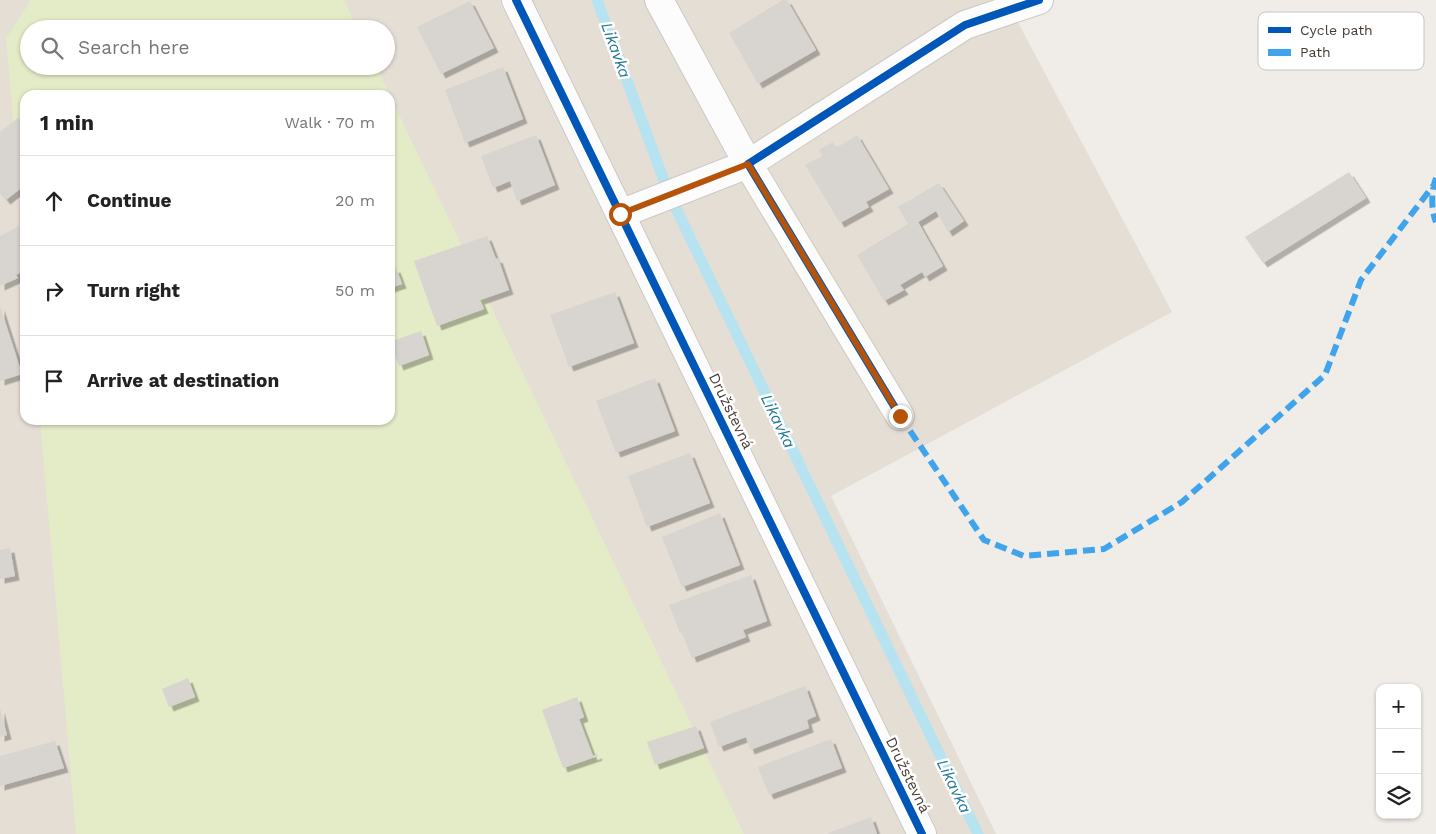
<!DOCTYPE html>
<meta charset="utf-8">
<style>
:root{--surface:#fff;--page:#f6f6f6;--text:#222;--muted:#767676;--line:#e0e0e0}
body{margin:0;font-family:"Work Sans",sans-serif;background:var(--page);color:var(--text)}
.controls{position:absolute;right:15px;bottom:15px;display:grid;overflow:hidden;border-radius:10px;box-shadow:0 1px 4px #0004}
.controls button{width:45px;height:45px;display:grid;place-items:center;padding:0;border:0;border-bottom:1px solid var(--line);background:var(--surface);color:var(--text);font:25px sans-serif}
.stop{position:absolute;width:15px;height:15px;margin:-11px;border:4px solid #b45309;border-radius:50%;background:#fff}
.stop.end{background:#b45309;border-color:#fff;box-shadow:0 1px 5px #0008}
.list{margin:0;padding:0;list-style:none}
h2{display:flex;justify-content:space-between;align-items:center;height:65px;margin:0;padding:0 20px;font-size:21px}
h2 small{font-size:16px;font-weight:400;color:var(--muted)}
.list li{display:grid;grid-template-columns:32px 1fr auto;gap:15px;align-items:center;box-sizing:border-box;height:90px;padding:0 20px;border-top:1px solid var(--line)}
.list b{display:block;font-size:19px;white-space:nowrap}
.list em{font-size:16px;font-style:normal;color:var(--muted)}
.icon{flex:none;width:28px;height:28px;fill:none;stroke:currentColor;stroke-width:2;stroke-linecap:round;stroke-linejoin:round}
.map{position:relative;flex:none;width:1436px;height:834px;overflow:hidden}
.search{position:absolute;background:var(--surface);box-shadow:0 1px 4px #0004;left:20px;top:20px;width:375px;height:55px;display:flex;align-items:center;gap:12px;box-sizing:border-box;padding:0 18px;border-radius:28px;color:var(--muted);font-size:19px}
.panel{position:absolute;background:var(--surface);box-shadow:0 1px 4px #0004;left:20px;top:90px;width:375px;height:335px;border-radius:15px}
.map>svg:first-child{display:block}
.residential{fill:#e5ded5;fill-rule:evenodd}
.green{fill:#e3ebc7}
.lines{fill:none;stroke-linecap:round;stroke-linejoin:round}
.stream{stroke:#b7e3f0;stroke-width:11}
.building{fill:#d8d4cf;filter:url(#shadow)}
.minor-casing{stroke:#ccc9c4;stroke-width:30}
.minor{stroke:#fdfcfc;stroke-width:28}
.quiet{stroke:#3fa4eb;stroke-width:6;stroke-dasharray:12 6;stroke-linecap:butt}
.cycleway-casing{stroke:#fff;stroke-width:11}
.cycleway{stroke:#0057b8;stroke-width:8}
.route{stroke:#b45309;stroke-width:6}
.labels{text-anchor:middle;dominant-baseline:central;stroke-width:5;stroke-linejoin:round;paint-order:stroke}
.street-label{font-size:15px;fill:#463c34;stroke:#fff}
.water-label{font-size:16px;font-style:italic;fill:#237997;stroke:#fff}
.key{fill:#fff;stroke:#c8c4c2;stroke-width:1}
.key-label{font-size:14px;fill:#463c34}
</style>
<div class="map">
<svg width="1436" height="834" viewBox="0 0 1436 834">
<defs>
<filter id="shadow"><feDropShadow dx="4.5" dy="4.5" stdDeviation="0" flood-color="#0004"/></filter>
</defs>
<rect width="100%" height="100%" fill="#f0ede8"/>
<path class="residential" d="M 0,0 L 1006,0 L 1172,312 L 831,496 L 996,834 L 0,834 ZM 29,29 L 386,29 L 386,66 L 29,66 ZM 25,95 L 390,95 L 390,420 L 25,420 Z"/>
<path class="green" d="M 31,0 L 344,0 L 358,29 L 29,29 L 29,66 L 376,66 L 390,95 L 25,95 L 25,254 L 6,38 Z
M 390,96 L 744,834 L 76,834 L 40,420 L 390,420 Z"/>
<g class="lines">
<path class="stream" d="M 597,0 L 669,194 L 978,834"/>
</g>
<path class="building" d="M 783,0 L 787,0 L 816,50 L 758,84 L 729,33 Z
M 470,1 L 494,48 L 441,74 L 417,27 Z
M 503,67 L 523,119 L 465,143 L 445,90 Z
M 18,118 L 25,127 L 25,185 L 6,200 L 0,193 L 0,132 Z
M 536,135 L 555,185 L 517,201 L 510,181 L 493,188 L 481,156 Z
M 857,135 L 889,189 L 866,202 L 869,207 L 840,223 L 805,165 L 822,156 L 819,150 L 833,142 L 836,148 Z
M 1349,172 L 1366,198 L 1263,263 L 1245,237 Z
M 939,183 L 964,221 L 948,232 L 936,211 L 918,222 L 943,266 L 925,277 L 922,272 L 900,285 L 904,290 L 884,301 L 857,255 L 908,224 L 898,207 Z
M 25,223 L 25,270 L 16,275 L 18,278 L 0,286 L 0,236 Z
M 487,236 L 496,259 L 498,258 L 509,290 L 480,300 L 484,309 L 437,326 L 414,261 Z
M 396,268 L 402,284 L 390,288 L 390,270 Z
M 615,292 L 634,343 L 569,367 L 550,315 Z
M 0,306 L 22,374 L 0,381 Z
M 421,331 L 429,355 L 399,366 L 390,342 Z
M 655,378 L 675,431 L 616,453 L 596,401 Z
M 690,453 L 710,503 L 647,527 L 628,476 Z
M 720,513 L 740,565 L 682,587 L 662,537 Z
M 10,548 L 15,576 L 0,579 L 0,550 Z
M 751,575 L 767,621 L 743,630 L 746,637 L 692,658 L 682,633 L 680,633 L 669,605 Z
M 188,678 L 195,697 L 169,707 L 162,689 Z
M 805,686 L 816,716 L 807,720 L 809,728 L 750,750 L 746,737 L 719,747 L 710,722 Z
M 577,697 L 584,717 L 579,719 L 593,756 L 597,754 L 598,756 L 563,768 L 542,710 Z
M 0,708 L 7,735 L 0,737 Z
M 696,726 L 704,748 L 655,765 L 647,742 Z
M 831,739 L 842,768 L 769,795 L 758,767 Z
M 55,741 L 64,768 L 0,786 L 0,756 Z
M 871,817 L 877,834 L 826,834 Z"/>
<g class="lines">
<defs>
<path id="minor" d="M 516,0 L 922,834
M 620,214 L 748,164 L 659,0
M 900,416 L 748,164 L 965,25 L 1039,0"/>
</defs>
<use href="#minor" class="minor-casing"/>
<use href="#minor" class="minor"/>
<path class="quiet" d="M 1436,178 C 1431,191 1431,210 1436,222
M 900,416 L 984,540 L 1024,556 L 1104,549 L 1182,502 L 1325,375 L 1361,280 L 1433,186"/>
<defs>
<path id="cycleway" d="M 516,0 L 922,834
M 900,416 L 748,164 L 965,25 L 1039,0"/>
</defs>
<use href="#cycleway" class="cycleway-casing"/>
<use href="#cycleway" class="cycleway"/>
</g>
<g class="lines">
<path class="route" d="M 620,214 L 748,164 L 900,416"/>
</g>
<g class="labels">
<g class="street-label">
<text transform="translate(731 411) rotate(64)">Družstevná</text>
<text transform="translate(908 775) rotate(64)">Družstevná</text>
</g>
<g class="water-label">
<text transform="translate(616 50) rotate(70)">Likavka</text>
<text transform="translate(778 421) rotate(64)">Likavka</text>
<text transform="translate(954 786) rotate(64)">Likavka</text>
</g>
</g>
<rect x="1258" y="12" width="166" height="58" rx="8" class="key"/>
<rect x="1268" y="27" width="23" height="6" fill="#0057b8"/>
<rect x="1268" y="49" width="23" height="7" fill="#3fa4eb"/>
<g class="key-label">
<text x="1300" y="35">Cycle path</text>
<text x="1300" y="57">Path</text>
</g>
</svg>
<div class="controls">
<button>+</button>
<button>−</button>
<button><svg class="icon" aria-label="layers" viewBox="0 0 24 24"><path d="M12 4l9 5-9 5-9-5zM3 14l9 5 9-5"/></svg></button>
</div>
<div class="stop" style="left:620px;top:214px"></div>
<div class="stop end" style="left:900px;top:416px"></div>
<div class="search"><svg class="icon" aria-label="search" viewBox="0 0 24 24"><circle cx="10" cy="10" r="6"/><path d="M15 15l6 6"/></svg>Search here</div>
<section class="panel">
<h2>1 min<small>Walk · 70 m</small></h2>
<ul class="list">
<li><svg class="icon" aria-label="ahead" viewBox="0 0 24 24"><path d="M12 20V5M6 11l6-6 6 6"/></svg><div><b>Continue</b></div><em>20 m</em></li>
<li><svg class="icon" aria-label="right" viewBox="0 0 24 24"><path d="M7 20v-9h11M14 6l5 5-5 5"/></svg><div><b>Turn right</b></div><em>50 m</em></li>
<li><svg class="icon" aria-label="arrive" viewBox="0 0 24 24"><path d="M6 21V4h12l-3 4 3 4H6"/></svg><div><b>Arrive at destination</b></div></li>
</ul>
</section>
</div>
